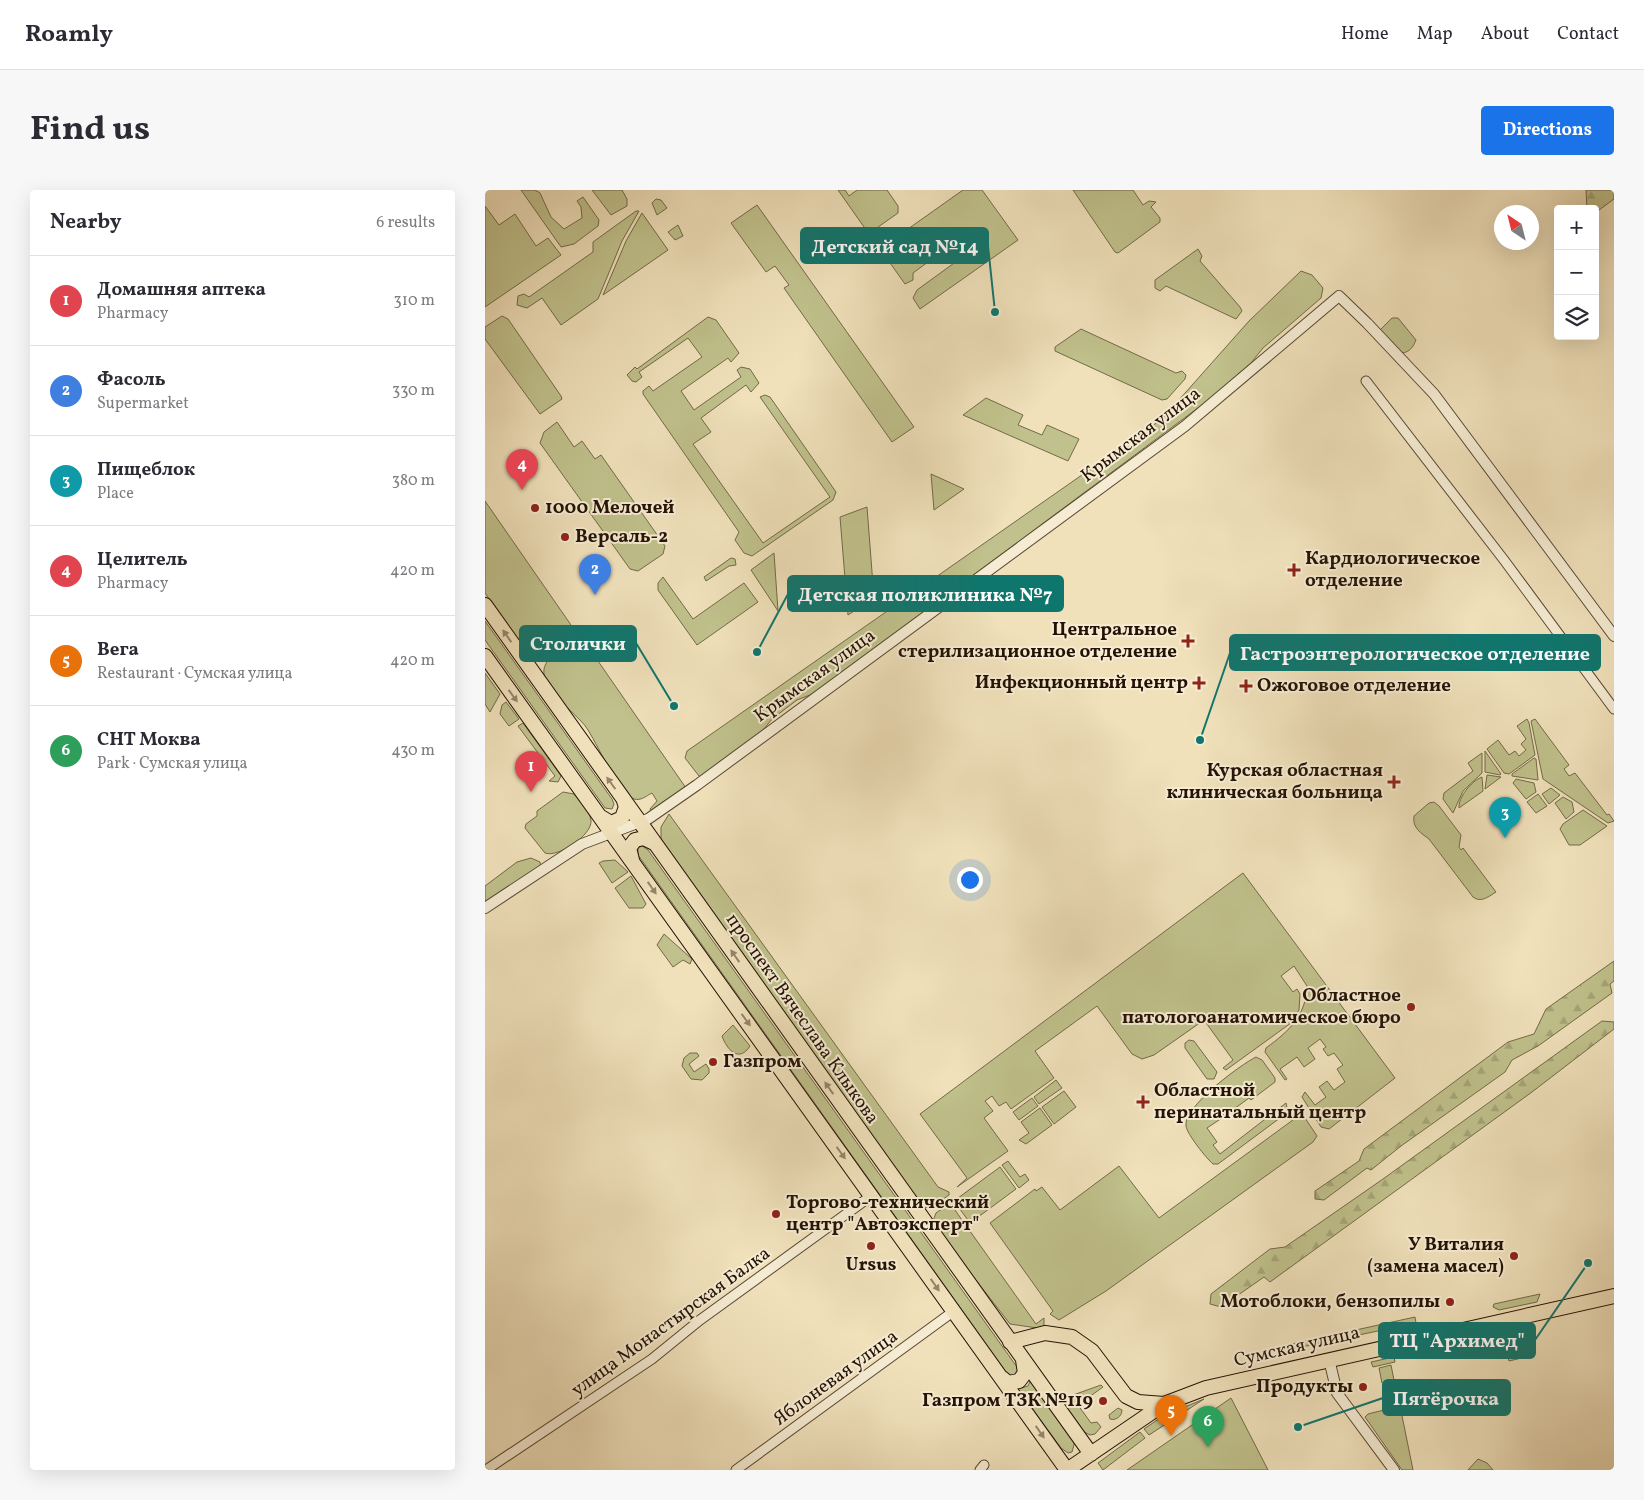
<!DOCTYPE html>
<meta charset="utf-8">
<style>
:root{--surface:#fff;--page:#f7f7f7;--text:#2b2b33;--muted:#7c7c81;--line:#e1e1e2;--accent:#1a73e8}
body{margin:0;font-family:Vollkorn,serif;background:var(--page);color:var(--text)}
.controls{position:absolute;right:15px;top:15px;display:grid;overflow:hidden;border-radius:5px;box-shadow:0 5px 20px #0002}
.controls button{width:45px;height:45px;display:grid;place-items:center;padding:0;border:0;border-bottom:1px solid var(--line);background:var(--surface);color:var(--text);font:25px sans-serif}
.compass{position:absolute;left:1009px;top:15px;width:45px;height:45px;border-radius:50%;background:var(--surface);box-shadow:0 5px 20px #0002;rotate:325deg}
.you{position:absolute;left:484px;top:689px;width:18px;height:18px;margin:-12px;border:4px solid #fff;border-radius:50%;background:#1a73e8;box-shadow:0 0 0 8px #1a73e833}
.badge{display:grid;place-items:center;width:32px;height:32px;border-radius:50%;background:var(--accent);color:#fff;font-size:16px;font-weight:700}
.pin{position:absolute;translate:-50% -41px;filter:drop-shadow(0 1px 2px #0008)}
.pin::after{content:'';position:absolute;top:26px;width:18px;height:15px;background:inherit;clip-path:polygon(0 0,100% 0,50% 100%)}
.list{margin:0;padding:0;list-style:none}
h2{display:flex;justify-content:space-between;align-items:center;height:65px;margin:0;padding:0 20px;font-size:21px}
h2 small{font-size:16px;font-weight:400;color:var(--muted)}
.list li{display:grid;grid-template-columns:32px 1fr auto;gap:15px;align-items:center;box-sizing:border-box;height:90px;padding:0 20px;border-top:1px solid var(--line)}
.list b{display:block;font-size:19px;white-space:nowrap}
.list p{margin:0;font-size:16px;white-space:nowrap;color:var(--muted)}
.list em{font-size:16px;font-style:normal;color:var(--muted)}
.icon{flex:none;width:28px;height:28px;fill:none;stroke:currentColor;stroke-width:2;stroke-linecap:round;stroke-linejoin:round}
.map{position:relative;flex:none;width:1129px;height:1280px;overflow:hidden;border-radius:5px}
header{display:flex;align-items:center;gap:30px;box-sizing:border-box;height:70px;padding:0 25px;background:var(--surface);border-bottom:1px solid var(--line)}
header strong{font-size:24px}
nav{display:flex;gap:28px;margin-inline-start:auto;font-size:18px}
.intro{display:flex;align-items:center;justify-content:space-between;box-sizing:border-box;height:120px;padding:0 30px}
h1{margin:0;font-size:35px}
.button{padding:12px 22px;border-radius:5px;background:var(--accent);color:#fff;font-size:18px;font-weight:700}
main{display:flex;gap:30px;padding:0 30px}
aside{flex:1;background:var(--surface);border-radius:5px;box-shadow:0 5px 20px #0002}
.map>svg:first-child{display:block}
.green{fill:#c0c18c;stroke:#726a48}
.forest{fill:url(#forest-firs);stroke:#726a48}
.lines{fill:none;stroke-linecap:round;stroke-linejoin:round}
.minor-casing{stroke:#584632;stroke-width:11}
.tertiary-casing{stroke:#584632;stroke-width:12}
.primary-casing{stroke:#251205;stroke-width:16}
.minor{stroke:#f5ecd3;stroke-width:9}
.tertiary{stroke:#f5ecd3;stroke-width:10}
.primary{stroke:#f0e1bb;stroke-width:14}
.oneway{fill:#958469}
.poi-dot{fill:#8f2418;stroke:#f5ecd3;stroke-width:2}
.labels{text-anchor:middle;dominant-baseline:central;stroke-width:4;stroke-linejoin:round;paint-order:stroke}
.street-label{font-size:19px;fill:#251205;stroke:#f5ecd3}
.poi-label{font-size:19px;font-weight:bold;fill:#251205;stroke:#f5ecd3;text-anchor:end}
.leader{fill:none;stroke:#0f766e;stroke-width:2}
.callout-dot{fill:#0f766e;stroke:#f5ecd3;stroke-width:2}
.callout{fill:#0f766e;stroke:#0f766e;stroke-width:2}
.callout-label{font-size:20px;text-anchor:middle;font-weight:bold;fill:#fff}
</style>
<header>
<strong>Roamly</strong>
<nav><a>Home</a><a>Map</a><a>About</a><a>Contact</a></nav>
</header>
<div class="intro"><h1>Find us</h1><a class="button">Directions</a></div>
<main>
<aside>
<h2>Nearby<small>6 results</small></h2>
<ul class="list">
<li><span class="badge" style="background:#e0444e">1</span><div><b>Домашняя аптека</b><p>Pharmacy</p></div><em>310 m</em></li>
<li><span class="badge" style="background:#3f7fe0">2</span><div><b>Фасоль</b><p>Supermarket</p></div><em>330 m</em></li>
<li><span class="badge" style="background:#0f9aa8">3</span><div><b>Пищеблок</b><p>Place</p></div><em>380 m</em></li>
<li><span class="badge" style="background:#e0444e">4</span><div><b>Целитель</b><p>Pharmacy</p></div><em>420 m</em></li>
<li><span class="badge" style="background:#e8710a">5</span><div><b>Вега</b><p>Restaurant · Сумская улица</p></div><em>420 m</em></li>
<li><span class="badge" style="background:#2e9e5b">6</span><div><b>СНТ Моква</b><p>Park · Сумская улица</p></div><em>430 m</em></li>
</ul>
</aside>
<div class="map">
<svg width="1129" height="1280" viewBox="0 0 1129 1280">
<defs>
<pattern id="forest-firs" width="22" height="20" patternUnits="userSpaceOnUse" patternTransform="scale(1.25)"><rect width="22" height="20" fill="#c0c18c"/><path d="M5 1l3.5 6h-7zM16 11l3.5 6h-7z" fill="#a5a577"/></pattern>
</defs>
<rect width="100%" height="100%" fill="#f0e1bb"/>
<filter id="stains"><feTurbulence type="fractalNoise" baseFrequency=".004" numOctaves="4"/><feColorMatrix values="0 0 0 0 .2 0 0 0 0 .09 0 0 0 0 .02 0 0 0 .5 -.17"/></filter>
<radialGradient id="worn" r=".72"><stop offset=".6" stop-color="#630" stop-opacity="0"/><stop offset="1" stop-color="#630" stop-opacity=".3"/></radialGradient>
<path class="green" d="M 36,0 L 50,0 L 55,3 L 66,27 L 79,39 L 97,28 L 96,17 L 92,11 L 98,7 L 114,30 L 113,36 L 89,54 L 76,57 Z
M 107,0 L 137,0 L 142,9 L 142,16 L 126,25 Z
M 353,0 L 360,0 L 364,6 L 372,0 L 402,0 L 413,16 L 413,23 L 386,42 L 379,37 Z
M 478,0 L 497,0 L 533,50 L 435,119 L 428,108 L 432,100 L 476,68 L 466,55 L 428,83 L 428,90 L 420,94 L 393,56 L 393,52 L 398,47 L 406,51 Z
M 588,0 L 648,0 L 658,15 L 664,11 L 671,12 L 666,17 L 675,28 L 675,32 L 633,63 L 630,62 Z
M 171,9 L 176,10 L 182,18 L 172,25 L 167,13 Z
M 272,15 L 429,237 L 407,252 L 299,98 L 304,95 L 290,76 L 281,82 L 246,33 Z
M 0,16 L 14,35 L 30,24 L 51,56 L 63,48 L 76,65 L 0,117 Z
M 151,21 L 154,21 L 137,51 L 113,109 L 76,135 L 57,108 L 42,118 L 32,115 L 33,106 L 39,104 L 44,107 L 108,62 L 108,52 Z
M 157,23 L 183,60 L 118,105 L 141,51 Z
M 193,35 L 198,46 L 190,50 L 183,42 Z
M 713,59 L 717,66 L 715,71 L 755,117 L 757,121 L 751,129 L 681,96 L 675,101 L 670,98 L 670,90 Z
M 816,81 L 827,85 L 838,98 L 836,108 L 778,158 L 766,173 L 725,209 L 330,503 L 312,510 L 287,529 L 274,545 L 216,587 L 214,586 L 200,568 L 202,561 L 677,229 L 764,131 Z
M 17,126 L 23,129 L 76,206 L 77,209 L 55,224 L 0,149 L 0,137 Z
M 223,127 L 231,130 L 254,163 L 246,172 L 243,168 L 196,201 L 209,220 L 256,187 L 252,180 L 256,177 L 265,179 L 274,193 L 266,202 L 261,195 L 216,228 L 226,242 L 208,254 L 278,353 L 345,307 L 275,207 L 280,205 L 285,207 L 351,302 L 348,310 L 267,366 L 259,363 L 250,350 L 254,342 L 158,204 L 158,201 L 164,196 L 168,201 L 217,167 L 203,148 L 154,182 L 157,187 L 151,192 L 147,191 L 142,185 L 150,177 L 152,179 Z
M 907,128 L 913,128 L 931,150 C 928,157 925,162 917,163 L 895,140 Z
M 596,139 L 691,183 L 697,181 L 701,185 L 700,189 L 682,209 L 677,210 L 570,161 L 570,157 Z
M 501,208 L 538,225 L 533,235 L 557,245 L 562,235 L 594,249 L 583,271 L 478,225 Z
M 72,232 L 89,257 L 97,251 L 110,269 L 116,265 L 180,356 L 178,364 L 153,381 L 145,379 L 55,253 L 59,242 Z
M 446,284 L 479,299 L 449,320 Z
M 0,311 L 86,435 L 85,440 C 69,452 55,467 36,455 L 0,403 Z
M 382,317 L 389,408 L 363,425 L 355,327 Z
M 289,363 L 293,421 L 266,380 Z
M 246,368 L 250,369 L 251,375 L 244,376 L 221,391 L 219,387 Z
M 178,387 L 208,429 L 259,393 L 273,412 L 212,455 L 173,400 L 173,393 Z
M 0,431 L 127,609 L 129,614 L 127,619 L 120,618 L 0,450 Z
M 95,445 L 201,598 L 168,624 L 165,619 L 172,611 L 167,603 C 161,606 156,611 149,609 C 134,604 111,551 101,537 C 90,522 56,500 59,479 C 62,464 84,454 95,445 Z
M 0,483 L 15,504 L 5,522 L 0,514 Z
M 21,512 L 34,529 L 24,536 L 15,524 L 17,515 Z
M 1042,529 L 1044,533 L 1050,565 L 1024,584 L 1019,583 L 1002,559 L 1013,550 L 1024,565 L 1030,561 L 1034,566 L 1041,560 L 1036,554 L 1041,549 L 1032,536 Z
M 1050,529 L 1084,575 L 1079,579 L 1084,586 L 1090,583 L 1122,625 L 1124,624 L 1129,631 L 1123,633 L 1058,589 L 1046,531 Z
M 38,533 L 76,586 L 73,592 L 64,591 L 70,586 L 33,536 Z
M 1000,561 L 1016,584 L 1015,585 L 1000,582 Z
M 997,563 L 997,583 L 978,601 L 968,623 L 958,609 L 959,603 L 988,581 L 983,573 Z
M 1049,568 L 1051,569 L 1053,590 L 1027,586 L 1027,584 Z
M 1002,585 L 1016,587 L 1000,599 Z
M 997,587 L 998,601 L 974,618 C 973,608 986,591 997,587 Z
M 1031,589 L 1049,593 L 1051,602 L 1041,609 L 1028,593 Z
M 1066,598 L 1075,605 L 1064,614 L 1057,604 Z
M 78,602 L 89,604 C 94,611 104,620 106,630 C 108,645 73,668 60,663 L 40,638 L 41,634 L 52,626 L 52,621 Z
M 1053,604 L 1062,616 L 1051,623 L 1042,612 Z
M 1078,607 L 1087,612 L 1089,622 L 1081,629 L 1070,613 Z
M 944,613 L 949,612 L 954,616 L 976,645 L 974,657 L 976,660 L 978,658 L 1011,702 C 1003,707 996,713 988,707 L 944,649 C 936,643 927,638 929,626 Z
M 1098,620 L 1122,636 L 1095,655 L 1084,655 L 1075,639 L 1078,634 Z
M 184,624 L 453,997 L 464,1002 L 464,1005 L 447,1017 L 437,1018 L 176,649 L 176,637 Z
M 157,656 L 163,660 L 532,1177 L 534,1183 L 527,1187 L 521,1182 L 153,665 L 153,658 Z
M 46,668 L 55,672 L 56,678 L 0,716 L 0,696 L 32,672 Z
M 130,670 L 143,682 L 127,693 L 114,673 L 118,671 Z
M 758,683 L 910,888 L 844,939 L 836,937 L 817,907 L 820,902 L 830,915 L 841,907 L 834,897 L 842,891 L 849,900 L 860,892 L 852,879 L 858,875 L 849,863 L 843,866 L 838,859 L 841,857 L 835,849 L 823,858 L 830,869 L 819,877 L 812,867 L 795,879 L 802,889 L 800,890 L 780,862 L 781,858 C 804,841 821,826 822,796 L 809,776 L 796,786 L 808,802 L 812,799 L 815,804 L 814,820 L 806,833 L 741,880 L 738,878 L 748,870 L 719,830 L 669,865 L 657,869 L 647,864 L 612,816 L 550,861 L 569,888 L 526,919 L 521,912 L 514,916 L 507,906 L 500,911 L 508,921 L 499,928 L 523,961 L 472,997 L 482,988 L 435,924 Z
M 146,686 L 161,714 L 158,718 L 144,718 L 130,698 Z
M 179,744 L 207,769 L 205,774 L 198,770 L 188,777 L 172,755 Z
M 248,835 L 265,856 C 254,873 242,860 237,846 Z
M 704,850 L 709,851 L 732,882 L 729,889 L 722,889 L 700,858 L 700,853 Z
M 205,863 L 212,863 L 214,866 L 204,874 L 209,882 L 221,874 L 224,879 L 224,883 L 217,890 L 206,889 L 197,876 L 199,868 Z
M 771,867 L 777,870 L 790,888 L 790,892 L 766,910 L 764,908 L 745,922 L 743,920 L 738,924 L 740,926 L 722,938 L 732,952 L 728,955 L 735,964 L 801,913 L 803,922 L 733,974 L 728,974 C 721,968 702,944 701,936 C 698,917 755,875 771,867 Z
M 571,890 L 577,898 L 554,914 L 549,907 Z
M 579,901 L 591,917 L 569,934 L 557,917 Z
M 547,908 L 553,916 L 534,930 L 528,922 Z
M 555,918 L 567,935 L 541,954 L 534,950 L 544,943 L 536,932 Z
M 812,927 L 820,928 L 832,946 L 828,952 L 621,1101 L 574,1130 L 565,1124 L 568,1121 L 505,1033 L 550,999 L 551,1001 L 557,997 L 575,1020 L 634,976 L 674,1028 Z
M 523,971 L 535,987 L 540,984 L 544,990 L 534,998 L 517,975 Z
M 515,977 L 531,999 L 485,1033 L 469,1011 Z
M 465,1013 L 551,1134 L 559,1128 L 559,1139 L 525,1134 L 473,1067 L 448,1031 L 451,1023 Z
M 1055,1104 L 1052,1112 L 1014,1120 L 1008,1117 L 1009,1114 Z
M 930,1127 L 931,1133 L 807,1159 L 807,1154 Z
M 1043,1156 L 1045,1166 L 1024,1171 L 1021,1161 Z
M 909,1167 L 910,1172 L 888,1177 L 886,1172 Z
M 906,1175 L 909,1190 L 897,1193 L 894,1178 Z
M 546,1189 L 590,1251 L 587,1262 L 583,1263 L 576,1258 L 533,1199 L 543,1196 Z
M 616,1195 L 618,1197 L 593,1215 L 606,1233 L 612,1232 L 616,1237 L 610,1244 L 605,1245 C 590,1239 583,1223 577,1209 Z
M 746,1208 L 783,1280 L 642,1280 Z
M 719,1209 L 664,1245 L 659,1239 L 678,1226 Z
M 915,1216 L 928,1280 L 917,1280 L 880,1227 L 883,1224 Z
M 633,1218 L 637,1220 C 637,1226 631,1231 625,1229 L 624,1225 Z
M 655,1242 L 660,1248 L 618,1280 L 613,1273 Z
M 993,1269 L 1002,1273 L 1008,1280 L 983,1280 Z"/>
<path class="forest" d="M 1101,0 L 1129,0 L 1129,9 L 1110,23 L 1110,19 L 1102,19 Z
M 1129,771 L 1129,791 L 1125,794 L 1127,803 L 1053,856 L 1027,870 L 1020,882 L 916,956 L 886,980 L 882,978 L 839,1010 L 830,1009 L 830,1001 L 874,971 L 879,959 L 1023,852 L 1049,844 L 1061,819 Z
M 1117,831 L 1129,832 L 1129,839 L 1047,902 L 785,1092 L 779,1087 L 736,1117 L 725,1114 L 726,1104 L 785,1059 L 800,1057 L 898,989 Z"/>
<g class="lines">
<defs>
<path id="minor" d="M 881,191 L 1019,370 L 1129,519
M 1,1280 L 167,1169 L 215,1130 L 386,1006
M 251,1280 L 469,1121
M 495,1280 L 499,1275"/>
<path id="tertiary" d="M 0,718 L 97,654 L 163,629 L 212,595 L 700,236 L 854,106 L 882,133 L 949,204 L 1129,446
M 844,1169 L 852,1203 L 909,1280"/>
<path id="primary" d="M 0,415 L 606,1264
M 0,466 L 582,1280
M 116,627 L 126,633 L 137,628 L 141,617 L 139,611
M 147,670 L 144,658 L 150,650 L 159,648 L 169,653
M 525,1152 L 560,1143 L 587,1147 L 607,1161 L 641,1206 L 653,1212 L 679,1214
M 517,1188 L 523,1193 L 534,1191 L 540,1183 L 538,1170
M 582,1280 L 679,1214 L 721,1198 L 1129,1106"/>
</defs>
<use href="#minor" class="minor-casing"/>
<use href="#tertiary" class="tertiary-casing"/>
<use href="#primary" class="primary-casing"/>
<use href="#minor" class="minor"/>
<use href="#tertiary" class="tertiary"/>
<use href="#primary" class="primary"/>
</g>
<defs><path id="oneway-solid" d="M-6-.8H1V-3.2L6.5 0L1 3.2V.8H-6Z" transform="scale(1.25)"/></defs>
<g class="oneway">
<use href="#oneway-solid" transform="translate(22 446) rotate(-125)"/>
<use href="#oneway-solid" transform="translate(28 506) rotate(54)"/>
<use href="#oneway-solid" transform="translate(126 593) rotate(-126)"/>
<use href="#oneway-solid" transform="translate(167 698) rotate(55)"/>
<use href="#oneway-solid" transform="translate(250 766) rotate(-125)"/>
<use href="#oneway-solid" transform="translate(261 830) rotate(54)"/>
<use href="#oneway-solid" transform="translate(344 898) rotate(-125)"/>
<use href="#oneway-solid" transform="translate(356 963) rotate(54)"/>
<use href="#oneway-solid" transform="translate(450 1095) rotate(55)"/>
<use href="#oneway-solid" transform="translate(555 1242) rotate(55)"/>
</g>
<g class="poi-dot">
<circle cx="50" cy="318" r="5"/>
<circle cx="80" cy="347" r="5"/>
<path d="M806.5 372.5h5v5h5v5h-5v5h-5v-5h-5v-5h5z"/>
<path d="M700.5 443.5h5v5h5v5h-5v5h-5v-5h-5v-5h5z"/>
<path d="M711.5 485.5h5v5h5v5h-5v5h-5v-5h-5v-5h5z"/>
<path d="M758.5 488.5h5v5h5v5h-5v5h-5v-5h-5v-5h5z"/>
<path d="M906.5 584.5h5v5h5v5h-5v5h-5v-5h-5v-5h5z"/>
<circle cx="926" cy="817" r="5"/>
<circle cx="228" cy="872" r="5"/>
<path d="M655.5 904.5h5v5h5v5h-5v5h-5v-5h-5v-5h5z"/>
<circle cx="291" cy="1024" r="5"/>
<circle cx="386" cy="1056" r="5"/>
<circle cx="1029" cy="1066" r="5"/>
<circle cx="965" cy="1112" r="5"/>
<circle cx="878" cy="1197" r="5"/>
<circle cx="618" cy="1211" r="5"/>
</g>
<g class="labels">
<g class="street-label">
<text transform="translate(656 245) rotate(-37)">Крымская улица</text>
<text transform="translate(330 486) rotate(-36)">Крымская улица</text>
<text transform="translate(317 829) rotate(55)">проспект Вячеслава Клыкова</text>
<text transform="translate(186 1132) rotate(-36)">улица Монастырская Балка</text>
<text transform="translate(812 1157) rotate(-13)">Сумская улица</text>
<text transform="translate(351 1188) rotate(-36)">Яблоневая улица</text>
</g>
<g class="poi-label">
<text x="60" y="318" text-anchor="start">1000 Мелочей</text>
<text x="90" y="347" text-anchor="start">Версаль-2</text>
<text x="820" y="369" text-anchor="start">Кардиологическое<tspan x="820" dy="22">отделение</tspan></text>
<text x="692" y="440">Центральное<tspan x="692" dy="22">стерилизационное отделение</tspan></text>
<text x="703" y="493">Инфекционный центр</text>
<text x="772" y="496" text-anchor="start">Ожоговое отделение</text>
<text x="898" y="581">Курская областная<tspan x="898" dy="22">клиническая больница</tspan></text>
<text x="916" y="806">Областное<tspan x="916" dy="22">патологоанатомическое бюро</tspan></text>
<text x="238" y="872" text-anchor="start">Газпром</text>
<text x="669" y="901" text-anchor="start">Областной<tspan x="669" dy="22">перинатальный центр</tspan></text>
<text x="301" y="1013" text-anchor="start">Торгово-технический<tspan x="301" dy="22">центр "Автоэксперт"</tspan></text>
<text x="1019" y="1055">У Виталия<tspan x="1019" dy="22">(замена масел)</tspan></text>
<text x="386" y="1075" text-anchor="middle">Ursus</text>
<text x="955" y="1112">Мотоблоки, бензопилы</text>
<text x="868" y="1197">Продукты</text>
<text x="608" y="1211">Газпром ТЗК №119</text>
</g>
</g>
<path class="leader" d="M510 122L503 56M272 462L303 404M189 516L151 453M715 550L745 463M1103 1073L1050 1150M813 1237L898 1208"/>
<g class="callout-dot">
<circle cx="510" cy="122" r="5"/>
<circle cx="272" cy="462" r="5"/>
<circle cx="189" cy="516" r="5"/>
<circle cx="715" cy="550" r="5"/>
<circle cx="1103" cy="1073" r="5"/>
<circle cx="813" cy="1237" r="5"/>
</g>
<g class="callout">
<rect x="316" y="38" width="187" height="35" rx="5"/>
<rect x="303" y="386" width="275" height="35" rx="5"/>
<rect x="35" y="436" width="116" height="35" rx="5"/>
<rect x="745" y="445" width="370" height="35" rx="5"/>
<rect x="894" y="1133" width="156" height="35" rx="5"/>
<rect x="898" y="1190" width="127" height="35" rx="5"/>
</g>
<g class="callout-label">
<text x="410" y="63">Детский сад №14</text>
<text x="440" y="411">Детская поликлиника №7</text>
<text x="93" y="460">Столички</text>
<text x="930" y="470">Гастроэнтерологическое отделение</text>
<text x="972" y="1157">ТЦ "Архимед"</text>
<text x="961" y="1215">Пятёрочка</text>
</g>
<rect width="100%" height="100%" filter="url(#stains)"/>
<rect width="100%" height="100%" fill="url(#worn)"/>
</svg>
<div class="controls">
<button>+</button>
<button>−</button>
<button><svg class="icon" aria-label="layers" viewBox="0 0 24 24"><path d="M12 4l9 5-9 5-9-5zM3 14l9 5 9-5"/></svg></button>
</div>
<svg class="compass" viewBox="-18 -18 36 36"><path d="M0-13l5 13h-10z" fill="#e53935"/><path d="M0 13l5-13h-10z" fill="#7c7c81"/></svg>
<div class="you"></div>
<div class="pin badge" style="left:46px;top:602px;background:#e0444e">1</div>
<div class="pin badge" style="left:110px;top:405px;background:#3f7fe0">2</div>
<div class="pin badge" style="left:1020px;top:648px;background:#0f9aa8">3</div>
<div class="pin badge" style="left:37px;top:300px;background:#e0444e">4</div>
<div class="pin badge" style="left:686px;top:1246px;background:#e8710a">5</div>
<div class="pin badge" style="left:723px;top:1257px;background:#2e9e5b">6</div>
</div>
</main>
